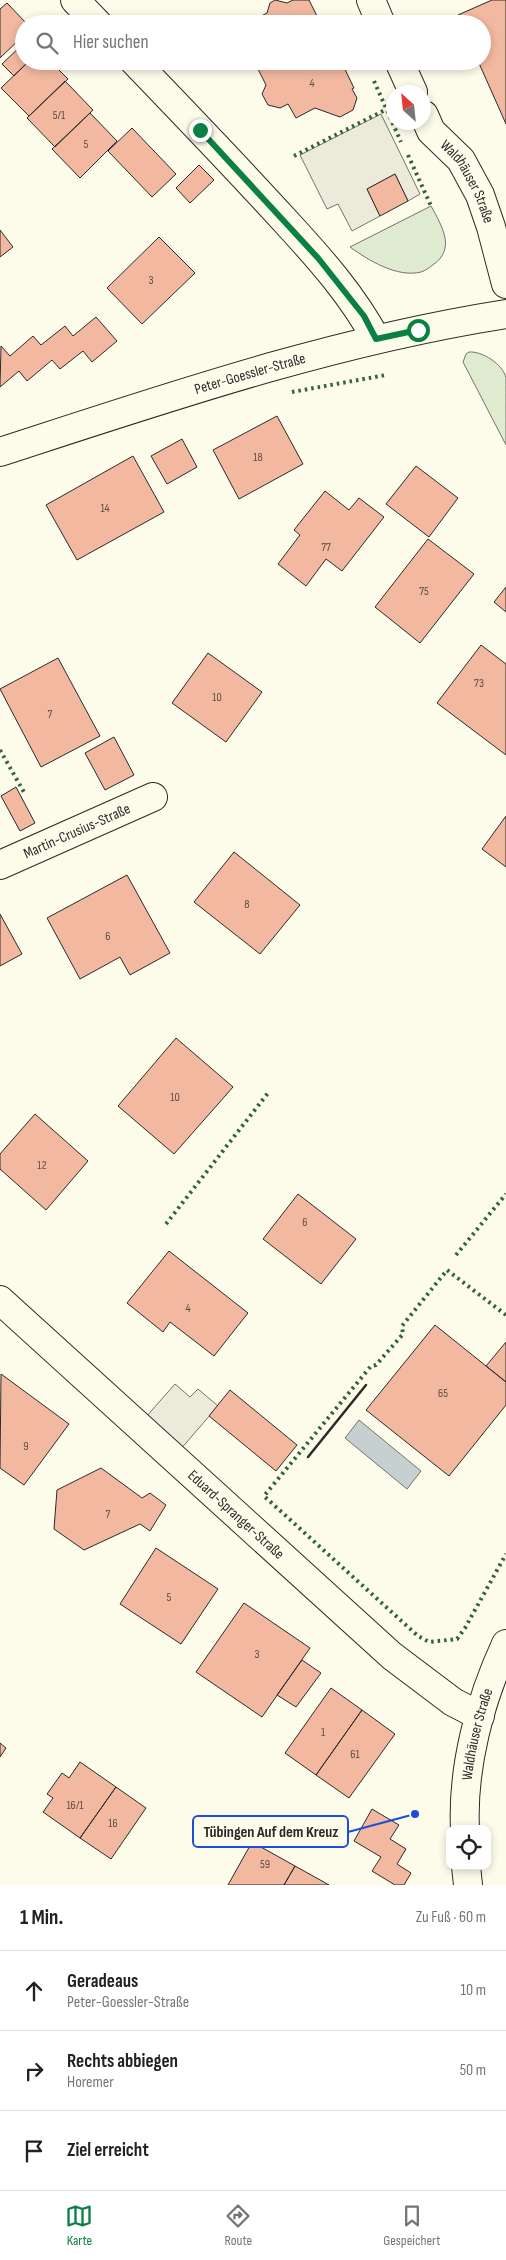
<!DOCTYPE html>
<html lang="de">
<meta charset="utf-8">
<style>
:root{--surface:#fff;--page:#f6f6f6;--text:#222;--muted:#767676;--line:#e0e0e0;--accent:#0b8043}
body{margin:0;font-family:"Sofia Sans Condensed",sans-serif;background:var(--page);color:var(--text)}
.controls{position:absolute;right:15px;bottom:15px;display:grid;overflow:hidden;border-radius:10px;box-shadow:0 2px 8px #0003}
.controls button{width:45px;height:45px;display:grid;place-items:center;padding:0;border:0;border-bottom:1px solid var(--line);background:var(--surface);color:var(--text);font:25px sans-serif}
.compass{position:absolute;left:386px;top:85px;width:45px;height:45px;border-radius:50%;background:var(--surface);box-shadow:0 2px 8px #0003;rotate:333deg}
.stop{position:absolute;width:15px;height:15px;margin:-11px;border:4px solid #0b8043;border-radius:50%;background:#fff}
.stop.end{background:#0b8043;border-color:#fff;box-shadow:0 1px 5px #0008}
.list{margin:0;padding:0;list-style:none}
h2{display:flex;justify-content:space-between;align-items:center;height:65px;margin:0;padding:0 20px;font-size:21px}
h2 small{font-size:16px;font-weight:400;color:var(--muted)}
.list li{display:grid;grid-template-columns:32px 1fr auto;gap:15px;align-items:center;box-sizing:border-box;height:80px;padding:0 20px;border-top:1px solid var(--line)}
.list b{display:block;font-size:19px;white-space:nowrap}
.list p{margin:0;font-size:16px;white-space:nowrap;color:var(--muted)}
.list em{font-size:16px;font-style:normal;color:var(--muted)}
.icon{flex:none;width:28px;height:28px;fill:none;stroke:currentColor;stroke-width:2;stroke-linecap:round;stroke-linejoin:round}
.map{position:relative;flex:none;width:506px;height:1885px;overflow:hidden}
.search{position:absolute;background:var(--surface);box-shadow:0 2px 8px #0003;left:15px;right:15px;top:15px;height:55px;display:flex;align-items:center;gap:12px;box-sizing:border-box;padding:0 18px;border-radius:28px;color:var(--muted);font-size:19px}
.sheet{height:305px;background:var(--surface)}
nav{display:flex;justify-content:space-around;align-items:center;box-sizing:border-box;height:70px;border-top:1px solid var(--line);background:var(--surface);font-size:14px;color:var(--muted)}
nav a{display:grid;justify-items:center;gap:2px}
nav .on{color:var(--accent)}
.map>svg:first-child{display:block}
.green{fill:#deebd1;stroke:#74746e}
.parking{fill:#eceadb;stroke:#74746e}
.water{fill:#c7d0d0;stroke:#74746e}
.building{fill:#f2b8a0;stroke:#2b2b2b}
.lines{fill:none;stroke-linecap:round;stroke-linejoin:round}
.street-casing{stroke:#2b2b2b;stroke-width:30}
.street{stroke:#fdfbea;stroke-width:28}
.hedge{stroke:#34623c;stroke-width:4;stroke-dasharray:2.5 4;stroke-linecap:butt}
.wall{stroke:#2b2b2b;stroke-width:2.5}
.route{stroke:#0b8043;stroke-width:6}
.labels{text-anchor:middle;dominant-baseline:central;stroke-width:4;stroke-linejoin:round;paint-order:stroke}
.number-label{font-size:12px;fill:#5d4e48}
.street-label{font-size:15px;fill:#2b2b2b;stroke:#fdfbea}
.leader{fill:none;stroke:#1d4ed8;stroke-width:2}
.callout-dot{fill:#1d4ed8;stroke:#fdfbea;stroke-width:2}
.callout{fill:#fdfbea;stroke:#1d4ed8;stroke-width:2}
.callout-label{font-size:16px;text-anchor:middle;font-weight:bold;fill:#2b2b2b}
</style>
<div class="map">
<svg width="506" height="1885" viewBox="0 0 506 1885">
<rect width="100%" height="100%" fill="#fdfbea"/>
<path class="green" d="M 431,206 C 436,215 443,227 445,238 C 447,248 443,258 434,264 C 430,267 425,271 421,272 C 397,278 368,260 350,247 Z
M 469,352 C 482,351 503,364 506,378 C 506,393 506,428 506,445 L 463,362 L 466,354 Z"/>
<path class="parking" d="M 381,114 L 420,194 L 408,201 L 395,174 L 367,189 L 380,216 L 352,231 L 338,204 L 327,209 L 300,155 Z
M 175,1384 L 190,1397 L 198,1389 L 218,1406 L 173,1458 L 138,1426 Z"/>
<path class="water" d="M 359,1420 L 421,1471 L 407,1489 L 345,1438 Z"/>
<path class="building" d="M 275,0 L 287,3 L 293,0 L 309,0 L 321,24 L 235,24 L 244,17 L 248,23 L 267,13 L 270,3 Z
M 492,0 L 506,0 L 506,124 L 478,61 L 482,61 L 482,24 L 461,24 L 458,15 Z
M 7,3 L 27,24 L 24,24 L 24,35 L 0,58 L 0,9 Z
M 24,43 L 24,61 L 29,61 L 14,76 L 2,64 Z
M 29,61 L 50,61 L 68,79 L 29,116 L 1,88 Z
M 254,61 L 341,61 L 354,88 L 352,89 L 357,98 L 353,110 L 340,117 L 315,108 L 296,118 L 288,104 L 280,108 L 268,105 L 262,94 L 266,85 Z
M 65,81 L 93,110 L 55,147 L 27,118 Z
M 90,113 L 117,141 L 80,178 L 52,149 Z
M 132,128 L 176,174 L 152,197 L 108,151 Z
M 199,165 L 214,180 L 190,203 L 176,188 Z
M 395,174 L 408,201 L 380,216 L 367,189 Z
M 0,230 L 13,247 L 0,257 Z
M 159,237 L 195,273 L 142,324 L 107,288 Z
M 96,317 L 117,341 L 92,362 L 83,351 L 60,369 L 52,360 L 27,381 L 19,371 L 0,387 L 1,346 L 10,356 L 33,336 L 41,345 L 65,326 L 73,336 Z
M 277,416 L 303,464 L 239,499 L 213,450 Z
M 182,439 L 197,467 L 167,484 L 151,456 Z
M 133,456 L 164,512 L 77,560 L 46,505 Z
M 416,466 L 458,498 L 429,537 L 386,504 Z
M 325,491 L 349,510 L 359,498 L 384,517 L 342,571 L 326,559 L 306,586 L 278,564 L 300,535 L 294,530 Z
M 428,539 L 474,574 L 420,643 L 375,607 Z
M 506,587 L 506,612 L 494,602 Z
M 481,645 L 506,664 L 506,755 L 437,703 Z
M 208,653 L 262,692 L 226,742 L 172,703 Z
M 58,658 L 100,736 L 41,767 L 0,689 Z
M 114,737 L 134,775 L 105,790 L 85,753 Z
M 16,787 L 35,823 L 20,831 L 1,796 Z
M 506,816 L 506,867 L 482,849 Z
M 234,852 L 300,905 L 260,954 L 194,902 Z
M 127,875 L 170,953 L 130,975 L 120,957 L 80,979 L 47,918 Z
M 0,914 L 22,954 L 0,966 Z
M 176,1038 L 233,1087 L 174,1154 L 118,1106 Z
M 35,1114 L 88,1161 L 46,1210 L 0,1169 L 0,1154 Z
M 298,1194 L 356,1239 L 321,1284 L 263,1239 Z
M 169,1251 L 248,1313 L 214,1356 L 170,1322 L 163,1332 L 127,1303 Z
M 435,1325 L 506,1382 L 506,1405 L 449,1476 L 366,1410 Z
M 506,1342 L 506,1382 L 486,1366 Z
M 1,1374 L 69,1424 L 24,1485 L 0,1468 Z
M 230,1390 L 297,1445 L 276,1471 L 209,1416 Z
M 101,1468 L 142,1498 L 150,1493 L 166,1505 L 150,1531 L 140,1524 L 84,1550 L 54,1529 L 57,1490 Z
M 156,1548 L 218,1589 L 181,1644 L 120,1604 Z
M 244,1603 L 310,1648 L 262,1717 L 196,1672 Z
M 302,1660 L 321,1673 L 296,1707 L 277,1695 Z
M 331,1688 L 362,1710 L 316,1775 L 285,1753 Z
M 362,1710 L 395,1734 L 349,1798 L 316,1775 Z
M 0,1743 L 6,1748 L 0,1757 Z
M 80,1762 L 116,1787 L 80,1838 L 43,1812 L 53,1798 L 47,1794 L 62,1773 L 69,1778 Z
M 116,1787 L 146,1808 L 111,1859 L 80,1838 Z
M 372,1809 L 399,1825 L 390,1839 L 406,1849 L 397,1864 L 411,1873 L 404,1885 L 395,1885 L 372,1871 L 381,1857 L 354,1841 Z
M 252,1842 L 295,1866 L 284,1885 L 228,1885 Z
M 295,1866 L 322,1881 L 329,1885 L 284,1885 Z"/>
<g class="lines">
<defs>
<g id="street">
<path d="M 75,0 L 98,24"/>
<path d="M 371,0 L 381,24"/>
<path d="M 134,61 C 186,115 238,169 288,224 C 321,260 353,296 376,339"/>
<path d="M 399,61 L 413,92"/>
<path id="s1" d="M 424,115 L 431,131 L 461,160 L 480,195 L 491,227 L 506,284"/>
<path id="s2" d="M 0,452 C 166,398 333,341 506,314"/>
<path id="s3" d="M 0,865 L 153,797"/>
<path id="s4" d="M 0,1300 L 392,1656 L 453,1702 L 480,1716"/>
<path id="s5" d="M 465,1829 C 462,1767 480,1700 506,1644"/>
<path d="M 466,1866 L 468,1885"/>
</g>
</defs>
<use href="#street" class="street-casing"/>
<use href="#street" class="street"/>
<path class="hedge" d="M 374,81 L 401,142
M 408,155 L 431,206
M 294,156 L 387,109
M 292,392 L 386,375
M 0,750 L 25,794
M 166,1224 L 268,1093
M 456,1255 L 506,1194
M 506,1315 L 447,1270 L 402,1326 L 403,1334 L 376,1365 L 371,1366 L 264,1496 L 418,1636 L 429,1642 L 457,1639 L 465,1628 L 506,1554"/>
<path class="wall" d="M 308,1457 L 366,1385"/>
</g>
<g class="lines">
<path class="route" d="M 200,130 L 318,258 L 364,316 L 376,339 L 418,330"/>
</g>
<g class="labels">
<g class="number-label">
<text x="312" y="83">4</text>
<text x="59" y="115">5/1</text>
<text x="86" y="144">5</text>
<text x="151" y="280">3</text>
<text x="258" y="457">18</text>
<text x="105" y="508">14</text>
<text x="326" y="547">77</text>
<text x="424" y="591">75</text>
<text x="479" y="683">73</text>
<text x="217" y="697">10</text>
<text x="50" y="714">7</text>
<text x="247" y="904">8</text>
<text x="108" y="936">6</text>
<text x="175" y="1097">10</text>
<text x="42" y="1165">12</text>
<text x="305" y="1222">6</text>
<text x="188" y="1308">4</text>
<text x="443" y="1393">65</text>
<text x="26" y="1446">9</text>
<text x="108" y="1514">7</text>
<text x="169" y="1597">5</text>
<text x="257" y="1654">3</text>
<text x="323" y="1732">1</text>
<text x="355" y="1754">61</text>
<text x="75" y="1805">16/1</text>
<text x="113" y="1823">16</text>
<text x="265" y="1864">59</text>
</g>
<g class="street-label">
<text stroke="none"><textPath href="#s1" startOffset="81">Waldhäuser Straße</textPath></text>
<text stroke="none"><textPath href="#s2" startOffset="262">Peter-Goessler-Straße</textPath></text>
<text stroke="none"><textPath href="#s3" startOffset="84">Martin-Crusius-Straße</textPath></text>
<text stroke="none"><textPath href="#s4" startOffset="319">Eduard-Spranger-Straße</textPath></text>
<text stroke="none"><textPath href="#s5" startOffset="96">Waldhäuser Straße</textPath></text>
</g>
</g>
<path class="leader" d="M415 1814L348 1832"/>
<circle class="callout-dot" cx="415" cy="1814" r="5"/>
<rect class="callout" x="193" y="1816" width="155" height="31" rx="5"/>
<g class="callout-label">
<text x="271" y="1837">Tübingen Auf dem Kreuz</text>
</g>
</svg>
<div class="controls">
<button><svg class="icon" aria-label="locate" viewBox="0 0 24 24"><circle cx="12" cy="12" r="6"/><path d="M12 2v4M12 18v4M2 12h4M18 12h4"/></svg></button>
</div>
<svg class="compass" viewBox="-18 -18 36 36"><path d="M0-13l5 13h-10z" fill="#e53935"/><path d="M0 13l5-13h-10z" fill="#767676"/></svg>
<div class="stop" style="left:418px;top:330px"></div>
<div class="stop end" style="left:200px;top:130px"></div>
<div class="search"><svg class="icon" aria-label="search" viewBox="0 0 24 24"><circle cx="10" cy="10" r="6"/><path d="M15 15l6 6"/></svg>Hier suchen</div>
</div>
<section class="sheet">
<h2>1 Min.<small>Zu Fuß · 60 m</small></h2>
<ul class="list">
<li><svg class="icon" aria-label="ahead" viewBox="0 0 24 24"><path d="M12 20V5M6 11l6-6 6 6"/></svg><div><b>Geradeaus</b><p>Peter-Goessler-Straße</p></div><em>10 m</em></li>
<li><svg class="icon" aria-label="right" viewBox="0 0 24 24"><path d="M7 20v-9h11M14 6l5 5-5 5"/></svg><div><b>Rechts abbiegen</b><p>Horemer</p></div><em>50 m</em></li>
<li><svg class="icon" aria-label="arrive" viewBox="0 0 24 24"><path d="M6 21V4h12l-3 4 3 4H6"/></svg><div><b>Ziel erreicht</b></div></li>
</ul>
</section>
<nav>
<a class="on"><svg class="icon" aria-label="map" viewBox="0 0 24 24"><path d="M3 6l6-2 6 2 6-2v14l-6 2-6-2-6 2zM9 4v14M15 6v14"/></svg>Karte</a>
<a><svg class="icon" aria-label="directions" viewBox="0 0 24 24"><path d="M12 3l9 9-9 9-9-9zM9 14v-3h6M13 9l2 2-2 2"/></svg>Route</a>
<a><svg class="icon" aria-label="saved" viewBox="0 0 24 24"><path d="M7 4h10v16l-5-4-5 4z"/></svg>Gespeichert</a>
</nav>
